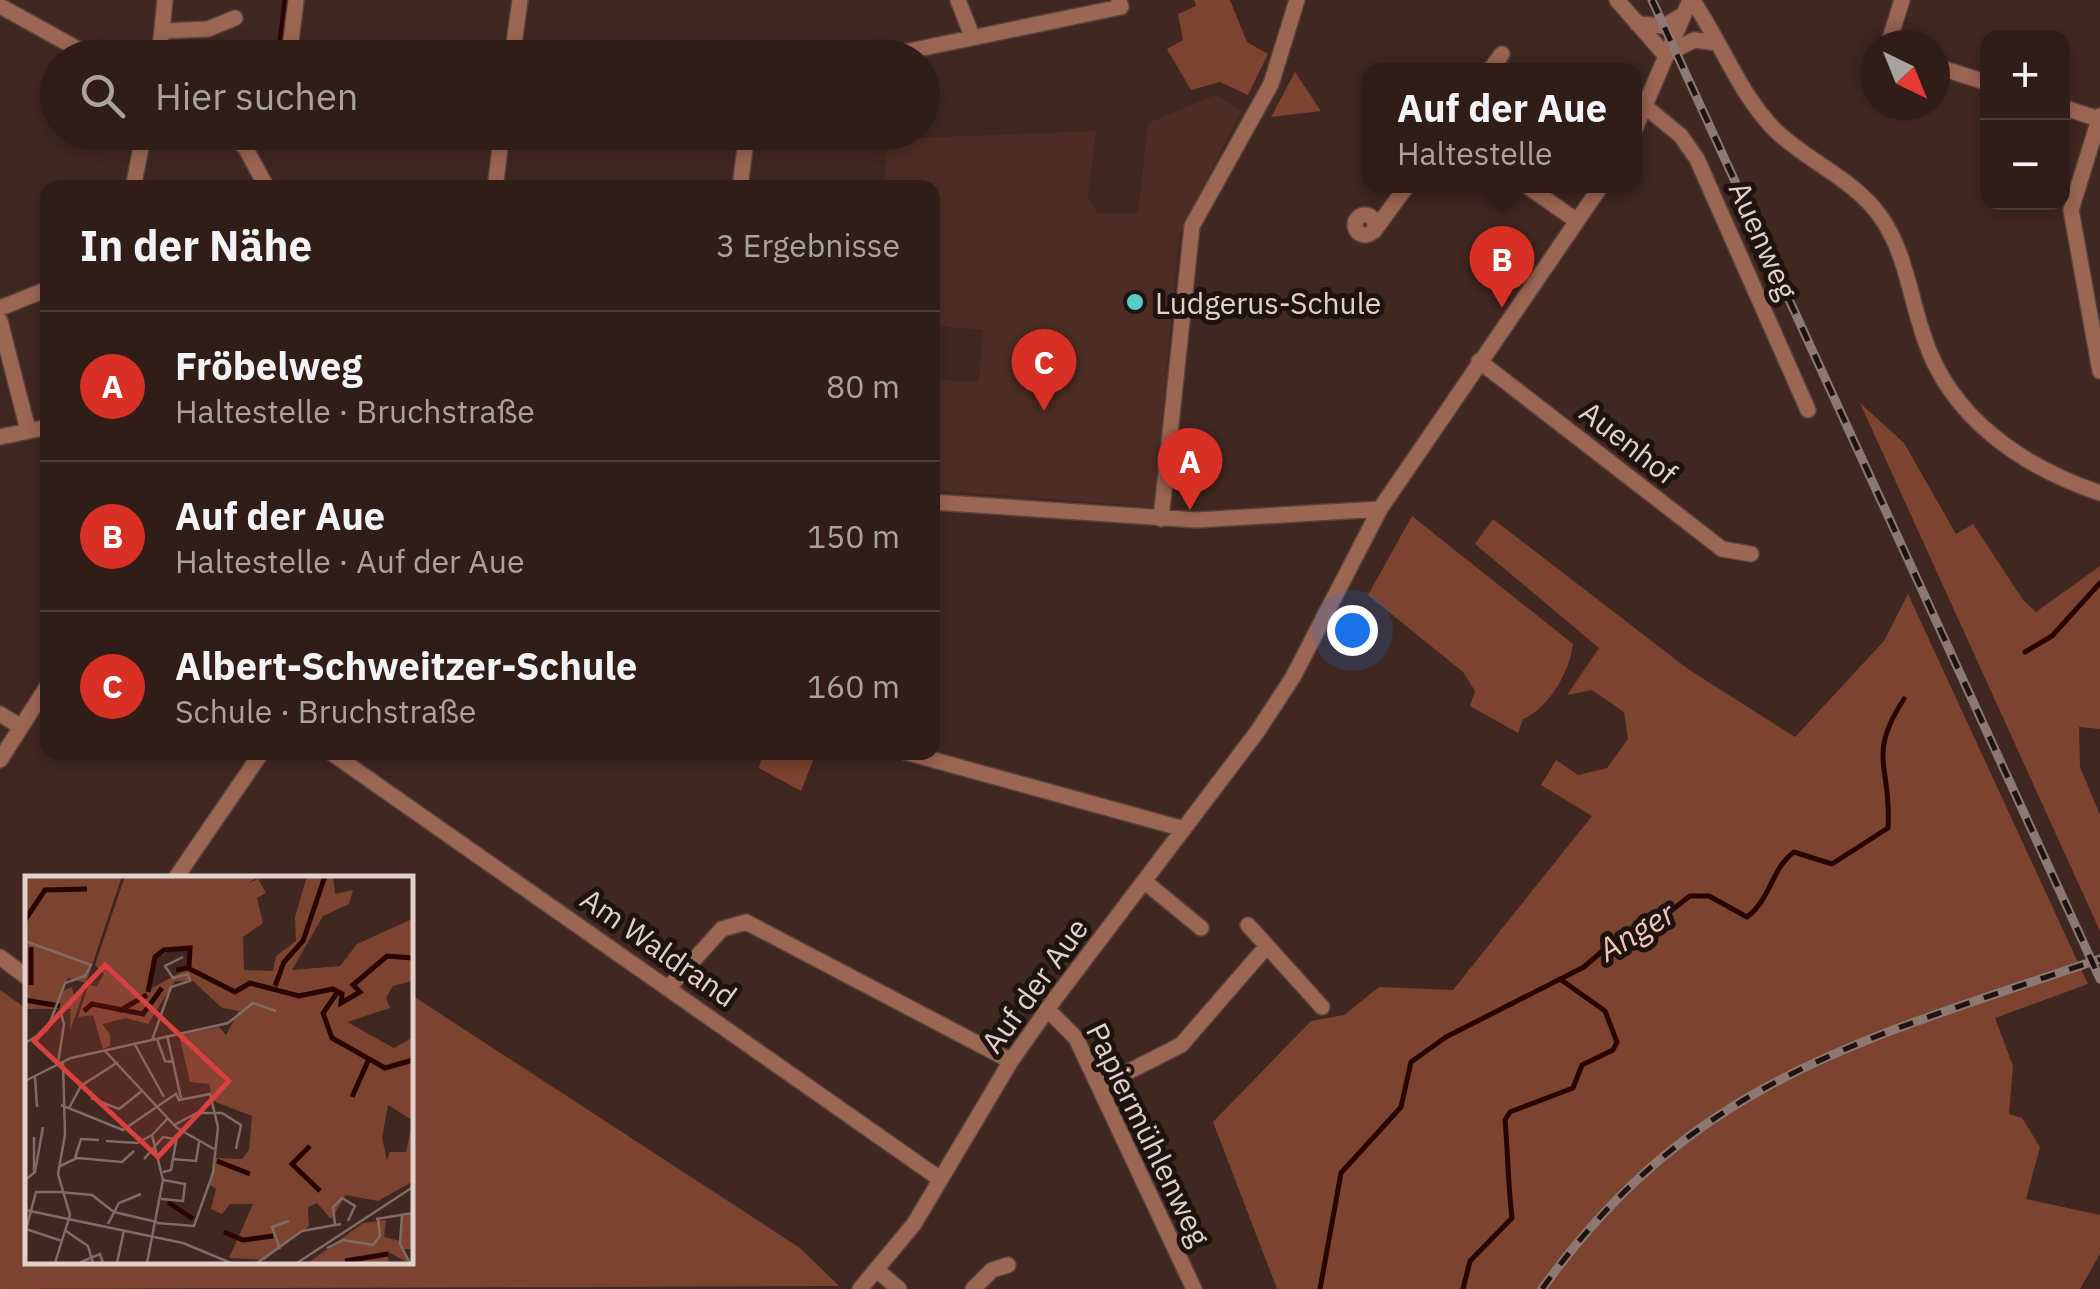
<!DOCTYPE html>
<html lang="de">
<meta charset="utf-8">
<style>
:root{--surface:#301d17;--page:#3c2a24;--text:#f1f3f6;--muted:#a8a2a1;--line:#4b3b36;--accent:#d93025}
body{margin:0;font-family:"IBM Plex Sans",sans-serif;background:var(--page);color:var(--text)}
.controls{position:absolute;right:30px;top:30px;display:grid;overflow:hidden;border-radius:20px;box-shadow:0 5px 15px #0003}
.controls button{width:90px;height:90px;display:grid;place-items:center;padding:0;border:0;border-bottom:2px solid var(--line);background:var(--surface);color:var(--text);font:50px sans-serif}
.compass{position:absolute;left:1860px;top:30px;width:90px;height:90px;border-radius:50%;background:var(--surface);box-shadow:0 5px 15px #0003;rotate:137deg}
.you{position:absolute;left:1352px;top:630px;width:35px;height:35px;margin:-25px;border:8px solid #fff;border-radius:50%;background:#1a73e8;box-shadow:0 0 0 15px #1a73e833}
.badge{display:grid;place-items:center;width:65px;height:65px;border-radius:50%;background:var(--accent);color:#fff;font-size:32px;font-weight:700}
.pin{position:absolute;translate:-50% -82px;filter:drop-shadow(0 2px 5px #0008)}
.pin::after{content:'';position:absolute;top:52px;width:35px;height:30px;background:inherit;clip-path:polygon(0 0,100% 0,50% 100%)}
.popup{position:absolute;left:1362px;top:63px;width:280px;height:130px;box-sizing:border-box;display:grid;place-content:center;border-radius:20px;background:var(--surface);filter:drop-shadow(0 2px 8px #0005);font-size:32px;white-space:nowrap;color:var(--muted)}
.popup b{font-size:38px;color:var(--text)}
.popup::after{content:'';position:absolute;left:50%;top:100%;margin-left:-20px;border:20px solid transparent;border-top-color:var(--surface)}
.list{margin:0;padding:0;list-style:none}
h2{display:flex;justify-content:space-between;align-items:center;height:130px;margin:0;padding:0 40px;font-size:42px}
h2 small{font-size:32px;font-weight:400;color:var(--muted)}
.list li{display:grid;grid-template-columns:65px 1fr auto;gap:30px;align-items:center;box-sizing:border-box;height:150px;padding:0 40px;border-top:2px solid var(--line)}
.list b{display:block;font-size:38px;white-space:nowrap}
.list p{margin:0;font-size:32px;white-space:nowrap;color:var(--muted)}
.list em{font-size:32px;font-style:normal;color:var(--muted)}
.icon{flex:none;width:55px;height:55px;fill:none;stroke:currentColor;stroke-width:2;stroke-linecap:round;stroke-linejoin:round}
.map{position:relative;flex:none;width:2100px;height:1289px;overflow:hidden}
.search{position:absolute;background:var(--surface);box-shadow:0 5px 15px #0003;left:40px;top:40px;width:900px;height:110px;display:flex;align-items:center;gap:25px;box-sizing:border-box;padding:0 35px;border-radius:55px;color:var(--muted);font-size:38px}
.panel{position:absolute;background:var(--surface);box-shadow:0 5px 15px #0003;left:40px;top:180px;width:900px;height:580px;border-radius:20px}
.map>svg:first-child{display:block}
.built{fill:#4d2d23}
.green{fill:#7c4331}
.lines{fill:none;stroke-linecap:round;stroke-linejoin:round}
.stream{stroke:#2a0500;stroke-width:5}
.street-casing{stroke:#5a423b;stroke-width:18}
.street{stroke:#9c6654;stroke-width:15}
.rail-casing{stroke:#8e7972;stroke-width:9}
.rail{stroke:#1f1310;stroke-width:5;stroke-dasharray:15;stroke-linecap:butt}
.poi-dot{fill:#55cec5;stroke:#1f1310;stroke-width:4}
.labels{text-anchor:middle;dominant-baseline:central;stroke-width:10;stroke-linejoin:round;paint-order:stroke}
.street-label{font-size:30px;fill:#e2d1cb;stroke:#1f1310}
.poi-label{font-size:30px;fill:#e2d1cb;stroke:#1f1310;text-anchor:start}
.water-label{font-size:32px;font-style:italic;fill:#f1c4b6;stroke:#1f1310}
.inset-river{fill:none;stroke:#2a0500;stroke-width:5}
.inset-road{fill:none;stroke:#816b64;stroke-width:2.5}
.view{fill:#d84140;fill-opacity:0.15;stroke:#d84140;stroke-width:5}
.inset-edge{fill:none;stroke:#e2d1cb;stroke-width:5}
</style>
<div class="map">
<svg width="2100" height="1289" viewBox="0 0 2100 1289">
<rect width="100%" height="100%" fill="#40271f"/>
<path class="built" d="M 1215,95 L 1241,110 L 1179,236 L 1154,507 L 933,490 L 939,380 L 979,382 L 983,330 L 933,326 L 932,188 L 883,188 L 888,139 L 1096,131 L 1088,198 L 1097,213 L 1138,213 L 1148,123 Z"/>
<path class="green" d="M 1194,0 L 1230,0 L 1247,42 L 1268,54 L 1248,95 L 1220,82 L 1191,90 L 1167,49 L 1183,40 L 1178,14 L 1196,6 Z
M 1295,72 L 1321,111 L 1271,117 Z
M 1860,403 L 1904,443 L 1956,534 L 1973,524 L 2023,600 L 2036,612 L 2100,566 L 2100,729 L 2079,727 L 2080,767 L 2100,815 L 2100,931 Z
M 1412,516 L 1573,644 C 1570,672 1548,709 1523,719 L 1518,733 L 1470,706 L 1475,691 L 1463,672 L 1368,595 Z
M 1493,519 L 1688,669 L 1795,737 L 1884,641 L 1908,594 L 2088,984 L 1995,1018 L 2013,1066 L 2009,1114 L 2022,1118 L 2040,1147 L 2026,1199 L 2100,1215 L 2100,1254 L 2080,1289 L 1277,1289 L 1213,1122 L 1311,1021 L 1344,1015 L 1379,987 L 1453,990 L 1592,816 L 1541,785 L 1556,760 L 1578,775 L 1607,768 L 1628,739 L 1624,712 L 1592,690 L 1567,695 L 1599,648 L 1475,544 Z
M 763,753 L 816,753 L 801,791 L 759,768 Z
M 0,990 L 27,1009 L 28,1262 L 410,1262 L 410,994 L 800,1248 L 839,1286 L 0,1289 Z"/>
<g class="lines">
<path class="stream" d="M 278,58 L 285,0
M 2025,652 L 2052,636 L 2100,583
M 1320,1289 L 1341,1173 L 1401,1107 L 1411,1062 L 1446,1037 L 1584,967 L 1608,946 L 1629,943 L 1690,896 L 1709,896 L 1747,917 C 1771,899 1771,869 1794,852 L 1832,864 L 1888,828 C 1892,766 1866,757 1904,699
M 1463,1289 L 1470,1261 L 1512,1218 C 1508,1184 1508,1153 1505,1120 L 1510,1112 L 1573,1088 L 1582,1065 L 1613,1050 L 1617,1042 L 1605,1011 L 1560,979"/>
<defs>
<path id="street" d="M 958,0 L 972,36
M 1617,0 L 1666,56
M 1692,0 C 1721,41 1738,92 1774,129 C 1806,161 1854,179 1880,216 C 1905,250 1910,297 1924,337 C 1950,418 2023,467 2100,493
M 0,6 L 94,58
M 1637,24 L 1664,26 L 1683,15
M 165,31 L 208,29 L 235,18
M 1888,45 L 1902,0
M 1669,53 L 1694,40 L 1718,43
M 159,58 L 165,0
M 289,58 L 296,0
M 512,58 L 520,0
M 875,58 L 1121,7 L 1119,0
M 1935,66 L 1988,83
M 1490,70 L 1502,54
M 2062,107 L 2099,119
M 1647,108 L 1681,136 L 1697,159 L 1808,410
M 2100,116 L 2071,210 L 2100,371
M 1634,131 L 1690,0
M 225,132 L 245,147 L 267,188
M 1527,186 L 1577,221
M 133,188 L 144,132
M 495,188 L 502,132
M 740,188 L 747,132
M1355 225a10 10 0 1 1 20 0a10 10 0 1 1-20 0Z
M 1374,231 L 1407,186
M 0,308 L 48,289
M 0,321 L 28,430
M 1479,361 L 1722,549 L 1751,554
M 0,437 L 48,427
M 932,502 L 1197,520 L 1380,509
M 1161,519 L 1192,226 L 1271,84 L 1297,0
M 0,714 L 21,727
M 330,752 L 940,1179
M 905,752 L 1184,829
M 0,760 L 48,685
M 175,879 L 262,752
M 1144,881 L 1201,928
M 1267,946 L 1322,1007
M 0,957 L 28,978
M 669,987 L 722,929 L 746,922 L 1011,1061
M 1047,1009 L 1076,1038 L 1194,1289
M 1100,1086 L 1181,1045 L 1267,946 L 1248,925
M 877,1270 L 899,1289
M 860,1289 L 914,1224 L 1011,1061 L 1054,1000 L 1257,732 L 1293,677 L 1380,509 L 1601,186
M 973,1289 L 992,1270 L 1008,1265"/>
</defs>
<use href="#street" class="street-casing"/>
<use href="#street" class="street"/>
<defs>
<path id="rail" d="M 1652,0 L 2100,979
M 1542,1289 C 1693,1077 1869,1038 2100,959"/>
</defs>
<use href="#rail" class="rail-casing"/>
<use href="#rail" class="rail"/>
</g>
<circle class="poi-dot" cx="1135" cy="302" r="10"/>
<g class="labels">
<g class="street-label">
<text transform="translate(1764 240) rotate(66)">Auenweg</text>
<text transform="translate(1629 442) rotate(38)">Auenhof</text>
<text transform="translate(659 947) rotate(35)">Am Waldrand</text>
<text transform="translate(1034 985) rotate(-54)">Auf der Aue</text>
<text transform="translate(1149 1134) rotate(64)">Papiermühlenweg</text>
</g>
<g class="poi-label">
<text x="1155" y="302">Ludgerus-Schule</text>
</g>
<g class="water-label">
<text transform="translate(1636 931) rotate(-31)">Anger</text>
</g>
</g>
<g transform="translate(25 876)">
<rect width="388" height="388" fill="#40271f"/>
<path d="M 0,0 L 97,0 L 61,107 L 43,102 L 38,115 L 47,111 L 50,123 L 61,109 L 45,155 L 46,133 L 0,133 ZM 100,0 L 234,0 L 224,7 L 233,3 L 241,17 L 232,22 L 238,47 L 218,61 L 219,94 L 248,95 L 251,80 L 271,65 L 270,41 L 282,0 L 308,0 L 310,18 L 328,14 L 324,28 L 298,40 L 267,94 L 315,90 L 332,68 L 387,43 L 387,105 L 368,110 L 361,122 L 365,132 L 322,146 L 369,172 L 387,162 L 387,244 L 363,229 L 357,262 L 362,284 L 365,276 L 381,276 L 387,248 L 387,306 L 353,325 L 321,319 L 306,343 L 292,327 L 283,331 L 284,350 L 240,384 L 204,382 L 228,328 L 205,328 L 197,338 L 186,333 L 191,313 L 185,309 L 191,282 L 217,283 L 224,274 L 227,240 L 188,225 L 184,208 L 165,206 L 154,159 L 194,151 L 201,159 L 214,135 L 197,132 L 168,105 L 150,105 L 123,148 L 101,142 L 77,148 L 85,158 L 85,170 L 78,173 L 68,139 L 53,141 L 64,108 L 71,111 L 79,98 L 70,89 ZM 147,74 L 164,75 L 162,93 L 125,113 L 131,82 ZM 387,338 L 387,381 L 386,373 L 379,373 L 383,387 L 362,375 L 364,387 L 283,387 L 338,347 L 361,344 L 359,361 L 375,365 L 378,340 Z" fill="#7c4331" fill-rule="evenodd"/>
<path class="inset-river" d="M 0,44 L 20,14 L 62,13M 6,71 L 6,109M 151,94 L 163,92 L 210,116 L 225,107 L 274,120 L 308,113 L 317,118 L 316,127 L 335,116 L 328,109 L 362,80 L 388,82M 250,110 L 259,86 L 278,65 L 300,0M 123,116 L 130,81 L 139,74 L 165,72 L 164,91M 312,117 L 298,137 L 307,162 L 360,192 L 388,184M 0,124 L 35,130M 59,135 L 67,128 L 118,138 L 137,112M 94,135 L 122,119M 327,221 L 343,185M 285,270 L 267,288 L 295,315M 192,285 L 225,298M 143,326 L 168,343M 199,356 L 218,364 L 248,360M 320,385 L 363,378"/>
<path class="inset-road" d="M 0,65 L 66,89 L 60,100 L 40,107 L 22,154 L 0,167M 142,159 L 156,222M 132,163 L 140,185 L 148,186M 127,164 L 146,111 L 165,105 L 163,98 L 148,102 L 140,90 L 158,81M 109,167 L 139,221M 80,175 L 152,252 L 189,273M 33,187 L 39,148 L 35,134M 10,201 L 12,231M 0,205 L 46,182 L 203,147 L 228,127 L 251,135M 66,222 L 94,233 L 118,214M 36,229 L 98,254 L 152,217M 44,232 L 56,210 L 93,186M 149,249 L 172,237 L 197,237 L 216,249 L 211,273M 9,261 L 9,297M 81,265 L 112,267 L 127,259M 50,282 L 56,263 L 74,264M 119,283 L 138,261 L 150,263M 147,283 L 171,285 L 174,266M 35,290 L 52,282 L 97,286 L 109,275M 138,296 L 146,294 L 152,260M 0,304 L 10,296 L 18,251M 35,316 L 67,319 L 89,336 L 132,346M 136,323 L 158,325 L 160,308 L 138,304M 0,334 L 158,367 L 206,387M 377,339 L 375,368 L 385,387M 351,343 L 388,337M 132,347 L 169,350 L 188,297 L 193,251 L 185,218 L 154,224 L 151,218M 83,348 L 94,327 L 116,318M 310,349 L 308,331 L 317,322 L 330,330 L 323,345M 1,353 L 37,365M 41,355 L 63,370 L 68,387M 0,357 L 11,316 L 35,316M 302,372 L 318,364 L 348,369 L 355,360 L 353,342M 255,373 L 247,351 L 264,345M 30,387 L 45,339 L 33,298 L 40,259 L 38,186M 54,387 L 75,378 L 78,387M 92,387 L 99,354M 122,387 L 138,304 L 127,259 L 143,242M 232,387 L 277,355 L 316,348M 272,387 L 388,311"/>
<path class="view" d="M 80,89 L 204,205 L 133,281 L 9,165 Z"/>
<rect width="388" height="388" class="inset-edge"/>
</g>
</svg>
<div class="controls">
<button>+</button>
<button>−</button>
</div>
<svg class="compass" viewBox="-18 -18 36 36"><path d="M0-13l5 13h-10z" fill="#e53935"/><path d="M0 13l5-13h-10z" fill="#a8a2a1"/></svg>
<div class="you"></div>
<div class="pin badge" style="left:1190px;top:510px">A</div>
<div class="pin badge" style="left:1502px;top:308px">B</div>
<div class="popup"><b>Auf der Aue</b>Haltestelle</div>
<div class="pin badge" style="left:1044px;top:411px">C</div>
<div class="search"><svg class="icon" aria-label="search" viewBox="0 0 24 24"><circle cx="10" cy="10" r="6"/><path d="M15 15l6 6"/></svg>Hier suchen</div>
<section class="panel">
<h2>In der Nähe<small>3 Ergebnisse</small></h2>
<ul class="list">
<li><span class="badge">A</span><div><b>Fröbelweg</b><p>Haltestelle · Bruchstraße</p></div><em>80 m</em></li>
<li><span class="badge">B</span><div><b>Auf der Aue</b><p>Haltestelle · Auf der Aue</p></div><em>150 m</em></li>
<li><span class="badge">C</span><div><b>Albert-Schweitzer-Schule</b><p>Schule · Bruchstraße</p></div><em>160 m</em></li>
</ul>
</section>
</div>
